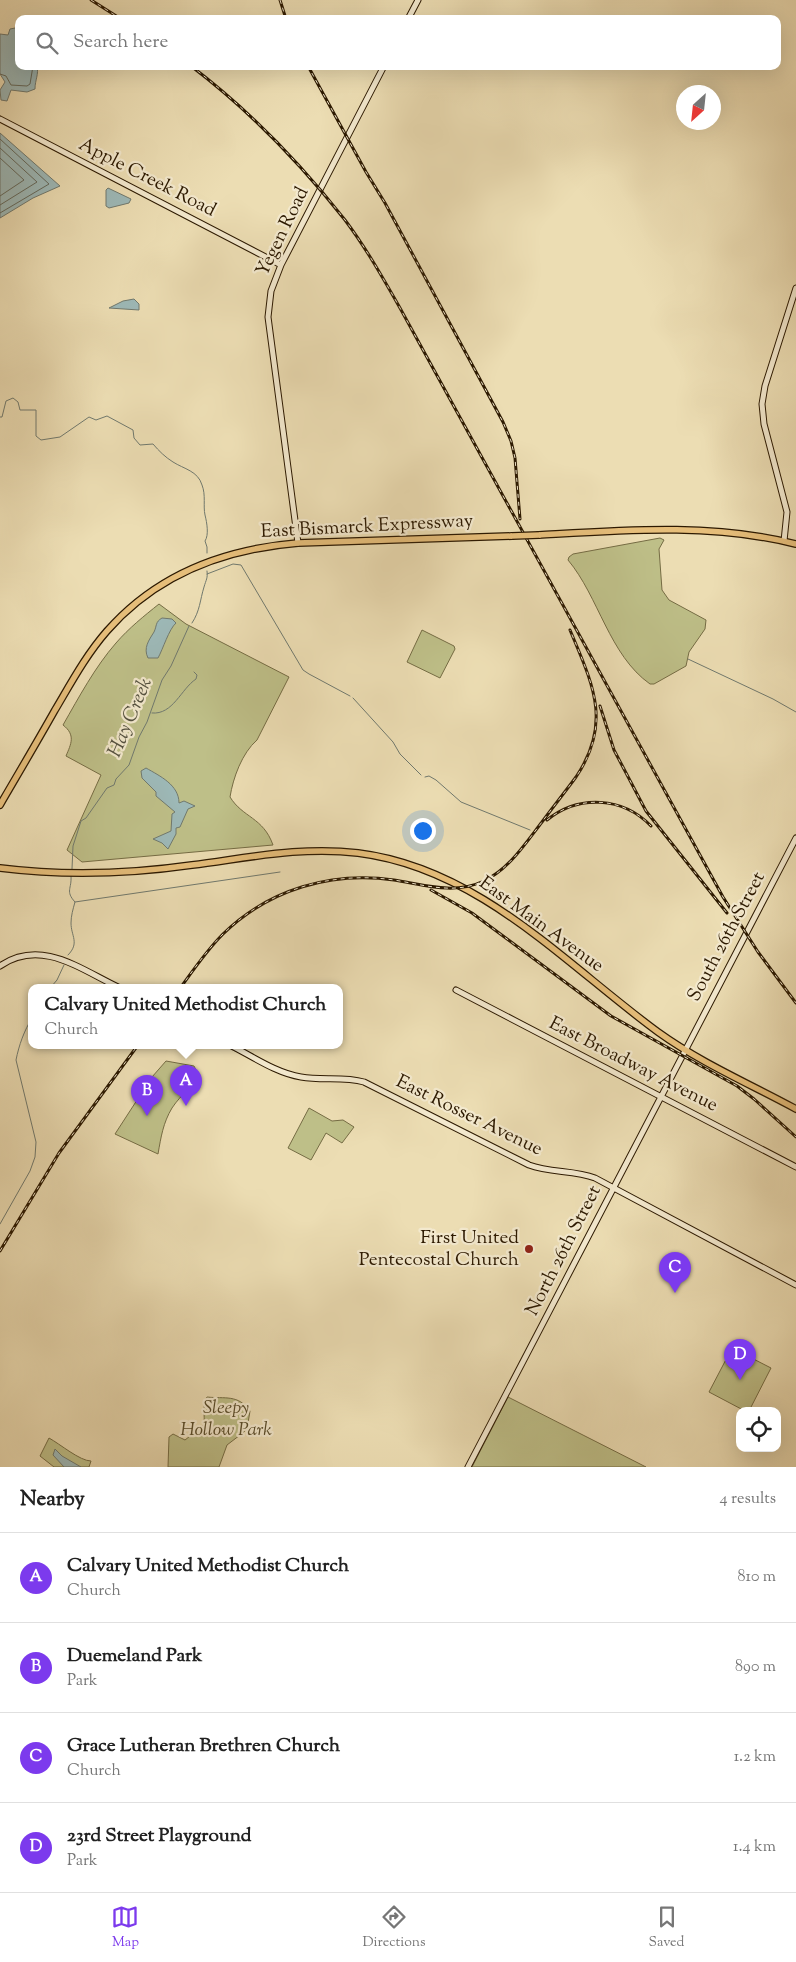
<!DOCTYPE html>
<style>
:root{--surface:#fff;--page:#f2f2f2;--text:#222;--muted:#767676;--line:#e0e0e0;--accent:#7c3aed}
body{margin:0;font-family:"Sorts Mill Goudy",serif;background:var(--page);color:var(--text)}
.controls{position:absolute;right:15px;bottom:15px;display:grid;overflow:hidden;border-radius:10px;box-shadow:0 5px 20px #0002}
.controls button{width:45px;height:45px;display:grid;place-items:center;padding:0;border:0;border-bottom:1px solid var(--line);background:var(--surface);color:var(--text);font:25px sans-serif}
.compass{position:absolute;left:676px;top:85px;width:45px;height:45px;border-radius:50%;background:var(--surface);box-shadow:0 5px 20px #0002;rotate:207deg}
.you{position:absolute;left:422px;top:830px;width:18px;height:18px;margin:-12px;border:4px solid #fff;border-radius:50%;background:#1a73e8;box-shadow:0 0 0 8px #1a73e833}
.badge{display:grid;place-items:center;width:32px;height:32px;border-radius:50%;background:var(--accent);color:#fff;font-size:16px;font-weight:700}
.pin{position:absolute;translate:-50% -41px;filter:drop-shadow(0 1px 2px #0008)}
.pin::after{content:'';position:absolute;top:26px;width:18px;height:15px;background:inherit;clip-path:polygon(0 0,100% 0,50% 100%)}
.popup{position:absolute;left:28px;top:984px;width:315px;height:65px;box-sizing:border-box;display:grid;place-content:center;border-radius:10px;background:var(--surface);filter:drop-shadow(0 1px 4px #0005);font-size:16px;white-space:nowrap;color:var(--muted)}
.popup b{font-size:19px;color:var(--text)}
.popup::after{content:'';position:absolute;left:50%;top:100%;margin-left:-10px;border:10px solid transparent;border-top-color:var(--surface)}
.list{margin:0;padding:0;list-style:none}
h2{display:flex;justify-content:space-between;align-items:center;height:65px;margin:0;padding:0 20px;font-size:21px}
h2 small{font-size:16px;font-weight:400;color:var(--muted)}
.list li{display:grid;grid-template-columns:32px 1fr auto;gap:15px;align-items:center;box-sizing:border-box;height:90px;padding:0 20px;border-top:1px solid var(--line)}
.list b{display:block;font-size:19px;white-space:nowrap}
.list p{margin:0;font-size:16px;white-space:nowrap;color:var(--muted)}
.list em{font-size:16px;font-style:normal;color:var(--muted)}
.icon{flex:none;width:28px;height:28px;fill:none;stroke:currentColor;stroke-width:2;stroke-linecap:round;stroke-linejoin:round}
.map{position:relative;flex:none;width:796px;height:1467px;overflow:hidden}
.search{position:absolute;background:var(--surface);box-shadow:0 5px 20px #0002;left:15px;right:15px;top:15px;height:55px;display:flex;align-items:center;gap:12px;box-sizing:border-box;padding:0 18px;border-radius:10px;color:var(--muted);font-size:19px}
.sheet{height:425px;background:var(--surface)}
nav{display:flex;justify-content:space-around;align-items:center;box-sizing:border-box;height:70px;border-top:1px solid var(--line);background:var(--surface);font-size:14px;color:var(--muted)}
nav a{display:grid;justify-items:center;gap:2px}
nav .on{color:var(--accent)}
.map>svg:first-child{display:block}
.green{fill:#bebf88;stroke:#756c44}
.water{fill:#9db9b8;stroke:#70796e}
.lines{fill:none;stroke-linecap:round;stroke-linejoin:round}
.shore{stroke:#64695c;stroke-width:1}
.stream{stroke:#70796e;stroke-width:1}
.secondary-casing{stroke:#2c1900;stroke-width:7}
.primary-casing{stroke:#2c1900;stroke-width:8}
.secondary{stroke:#f3e9ce;stroke-width:5}
.primary{stroke:#e6be7a;stroke-width:5.5}
.rail-casing{stroke:#2c1900;stroke-width:3}
.rail{stroke:#f3e9ce;stroke-width:1;stroke-dasharray:4;stroke-linecap:butt}
.primary-bridge-casing{stroke:#2c1900;stroke-width:8;stroke-linecap:butt}
.primary-bridge{stroke:#e6be7a;stroke-width:5.5}
.poi-dot{fill:#8f2418;stroke:#f3e9ce;stroke-width:2}
.labels{text-anchor:middle;dominant-baseline:central;stroke-width:4.5;stroke-linejoin:round;paint-order:stroke}
.street-label{font-size:19px;fill:#2c1900;stroke:#f3e9ce}
.poi-label{font-size:19px;fill:#2c1900;stroke:#f3e9ce;text-anchor:end}
.park-label{font-size:19px;font-style:italic;fill:#584b29;stroke:#f3e9ce}
.water-label{font-size:20px;font-style:italic;fill:#545140;stroke:#f3e9ce}
</style>
<div class="map">
<svg width="796" height="1467" viewBox="0 0 796 1467">
<rect width="100%" height="100%" fill="#ecddb3"/>
<filter id="stains"><feTurbulence type="fractalNoise" baseFrequency=".004" numOctaves="4"/><feColorMatrix values="0 0 0 0 .2 0 0 0 0 .09 0 0 0 0 .02 0 0 0 .5 -.17"/></filter>
<radialGradient id="worn" r=".72"><stop offset=".6" stop-color="#630" stop-opacity="0"/><stop offset="1" stop-color="#630" stop-opacity=".3"/></radialGradient>
<path class="green" d="M 660,538 L 664,540 L 659,549 L 662,590 L 669,600 L 706,620 L 705,629 L 689,652 L 686,666 L 654,684 L 650,684 C 609,655 599,597 568,560 L 569,557 L 573,554 Z
M 159,604 L 186,624 L 289,677 L 257,740 C 242,753 233,778 230,797 C 243,818 263,817 273,845 L 82,862 L 67,850 L 101,775 L 66,756 C 71,744 76,735 63,725 C 79,697 95,667 116,643 C 129,628 144,616 159,604 Z
M 422,630 L 454,646 L 455,649 L 440,678 L 407,662 Z
M 166,1061 L 194,1066 L 197,1072 C 191,1090 182,1093 172,1108 C 163,1123 161,1137 158,1154 L 115,1134 L 152,1077 Z
M 309,1108 L 332,1121 L 343,1120 L 354,1127 L 342,1143 L 326,1133 L 311,1160 L 288,1148 Z
M 732,1348 L 771,1368 L 749,1411 L 745,1411 L 709,1392 Z
M 207,1397 C 225,1399 238,1394 250,1411 L 248,1423 L 244,1432 L 227,1445 L 219,1467 L 168,1467 L 169,1437 L 173,1434 L 185,1440 L 204,1425 C 205,1415 202,1406 207,1397 Z
M 508,1397 L 646,1467 L 472,1467 Z
M 49,1438 C 60,1444 80,1461 91,1461 L 89,1467 L 54,1467 L 40,1456 Z"/>
<path class="water" d="M 15,28 L 19,30 L 19,66 L 37,66 C 39,74 35,80 35,89 L 27,92 L 11,90 L 7,101 L 1,100 L 0,90 L 5,82 L 0,74 L 0,34 L 8,35 L 10,29 Z
M 0,133 L 60,186 L 33,198 L 0,218 Z
M 108,188 L 131,199 L 129,203 L 109,208 L 106,206 L 106,190 Z
M 134,299 L 139,304 L 139,310 L 109,308 L 123,301 Z
M 162,618 L 172,619 L 176,623 C 169,629 163,649 158,658 L 148,658 C 143,648 149,640 154,632 C 157,626 155,622 162,618 Z
M 146,768 C 160,776 179,785 179,803 L 184,801 L 195,806 L 188,809 L 180,827 L 176,828 L 176,834 L 168,849 L 162,843 L 153,839 L 171,831 L 172,814 L 175,812 L 156,796 L 156,792 L 142,778 L 141,771 Z
M 55,1449 L 62,1456 L 81,1467 L 64,1467 L 53,1455 Z"/>
<g class="lines">
<path class="shore" d="M 0,74 L 6,76 L 11,85 L 27,86 L 30,84 L 33,66
M 0,139 L 49,184 L 0,213
M 0,148 L 37,182 L 0,205
M 0,158 L 24,180 L 0,196"/>
<path class="stream" d="M 0,417 L 2,417 L 6,401 L 13,398 L 18,402 L 20,410 L 36,410 L 36,436 L 41,440 L 60,437 L 89,417 L 96,420 L 107,416 L 133,430 L 134,438 L 140,445 L 153,444 C 159,451 165,457 173,462 C 184,469 198,471 202,485 C 206,495 203,506 205,515 C 207,523 209,535 205,541 L 207,547 L 207,553
M 207,574 L 233,564 L 241,565 L 303,670 L 309,674 L 350,696
M 192,623 C 200,611 200,600 204,587 C 206,580 208,578 207,571
M 688,659 L 773,699 L 796,712
M 353,698 L 393,742 L 400,754 L 421,775
M 152,713 C 173,715 181,689 196,679 L 197,675 L 194,672
M 425,777 L 429,776 L 436,780 L 461,802 L 530,830
M 72,869 L 73,846 L 81,821 L 86,818 L 107,788 L 114,785 L 116,779 L 129,765 L 139,737 L 147,722 L 162,680 L 171,666 L 189,626
M 75,902 L 280,872
M 68,955 C 80,943 71,936 71,923 C 71,916 73,909 75,902 C 65,891 72,889 71,876
M 51,987 L 57,980 L 64,965
M 0,1224 L 30,1171 L 35,1157 L 36,1142 L 16,1060 C 19,1045 24,1031 32,1018"/>
<defs>
<path id="secondary" d="M 408,19 L 418,0
M 0,119 L 281,265
M 784,541 L 787,512 L 764,424 L 762,404 L 765,386 L 796,288
M 298,543 L 268,317 L 271,291 L 281,265 L 384,66
M 0,966 C 41,938 80,969 118,987
M 456,990 L 796,1167
M 230,1045 C 252,1056 276,1073 301,1077 C 322,1081 343,1076 364,1082 L 529,1165 C 550,1173 574,1170 595,1178 L 796,1285
M 468,1467 L 796,838"/>
<path id="primary" d="M 539,535 C 625,530 712,523 796,544
M 0,805 C 18,774 37,742 55,710 C 71,683 86,655 107,631 C 157,574 224,549 298,543 L 512,536
M 0,868 C 64,876 129,874 192,865 C 248,858 301,846 358,853 C 479,868 564,963 658,1032 C 701,1063 750,1084 796,1109"/>
</defs>
<use href="#secondary" class="secondary-casing"/>
<use href="#primary" class="primary-casing"/>
<use href="#secondary" class="secondary"/>
<use href="#primary" class="primary"/>
<defs>
<path id="rail" d="M 91,0 L 121,19
M 280,0 L 286,19
M 191,66 C 249,110 300,163 345,220 C 366,248 383,278 400,308 L 723,897 L 758,952 L 796,1003
M 308,66 L 366,172 L 385,203 L 503,422 L 511,441 L 515,458 L 520,519
M 600,706 L 614,750 L 646,811 L 727,913
M 547,820 C 579,794 623,797 651,826
M 431,890 L 472,913 L 611,1016 L 737,1086 L 754,1099 L 796,1137
M 181,987 C 194,969 207,950 223,934 C 269,889 332,871 394,880 C 425,885 454,895 484,881 C 509,869 525,844 542,822 C 553,807 565,792 576,777 C 613,722 592,683 570,630
M 0,1251 L 59,1153 L 138,1045"/>
</defs>
<use href="#rail" class="rail-casing"/>
<use href="#rail" class="rail"/>
<defs>
<path id="primary-bridge" d="M 512,536 L 539,535"/>
</defs>
<use href="#primary-bridge" class="primary-bridge-casing"/>
<use href="#primary-bridge" class="primary-bridge"/>
</g>
<circle class="poi-dot" cx="529" cy="1249" r="5"/>
<g class="labels">
<g class="street-label">
<text transform="translate(147 178) rotate(27)">Apple Creek Road</text>
<text transform="translate(283 232) rotate(-64)">Yegen Road</text>
<text transform="translate(367 527) rotate(-3)">East Bismarck Expressway</text>
<text transform="translate(541 925) rotate(36)">East Main Avenue</text>
<text transform="translate(727 937) rotate(-62)">South 26th Street</text>
<text transform="translate(633 1065) rotate(27)">East Broadway Avenue</text>
<text transform="translate(469 1116) rotate(26)">East Rosser Avenue</text>
<text transform="translate(564 1251) rotate(-63)">North 26th Street</text>
</g>
<g class="poi-label">
<text x="519" y="1238">First United<tspan x="519" dy="22">Pentecostal Church</tspan></text>
</g>
<g class="park-label">
<text x="226" y="1408">Sleepy<tspan x="226" dy="22">Hollow Park</tspan></text>
</g>
<g class="water-label">
<text transform="translate(131 718) rotate(-67)">Hay Creek</text>
</g>
</g>
<rect width="100%" height="100%" filter="url(#stains)"/>
<rect width="100%" height="100%" fill="url(#worn)"/>
</svg>
<div class="controls">
<button><svg class="icon" aria-label="locate" viewBox="0 0 24 24"><circle cx="12" cy="12" r="6"/><path d="M12 2v4M12 18v4M2 12h4M18 12h4"/></svg></button>
</div>
<svg class="compass" viewBox="-18 -18 36 36"><path d="M0-13l5 13h-10z" fill="#e53935"/><path d="M0 13l5-13h-10z" fill="#767676"/></svg>
<div class="you"></div>
<div class="pin badge" style="left:186px;top:1106px">A</div>
<div class="popup"><b>Calvary United Methodist Church</b>Church</div>
<div class="pin badge" style="left:147px;top:1116px">B</div>
<div class="pin badge" style="left:675px;top:1293px">C</div>
<div class="pin badge" style="left:740px;top:1380px">D</div>
<div class="search"><svg class="icon" aria-label="search" viewBox="0 0 24 24"><circle cx="10" cy="10" r="6"/><path d="M15 15l6 6"/></svg>Search here</div>
</div>
<section class="sheet">
<h2>Nearby<small>4 results</small></h2>
<ul class="list">
<li><span class="badge">A</span><div><b>Calvary United Methodist Church</b><p>Church</p></div><em>810 m</em></li>
<li><span class="badge">B</span><div><b>Duemeland Park</b><p>Park</p></div><em>890 m</em></li>
<li><span class="badge">C</span><div><b>Grace Lutheran Brethren Church</b><p>Church</p></div><em>1.2 km</em></li>
<li><span class="badge">D</span><div><b>23rd Street Playground</b><p>Park</p></div><em>1.4 km</em></li>
</ul>
</section>
<nav>
<a class="on"><svg class="icon" aria-label="map" viewBox="0 0 24 24"><path d="M3 6l6-2 6 2 6-2v14l-6 2-6-2-6 2zM9 4v14M15 6v14"/></svg>Map</a>
<a><svg class="icon" aria-label="directions" viewBox="0 0 24 24"><path d="M12 3l9 9-9 9-9-9zM9 14v-3h6M13 9l2 2-2 2"/></svg>Directions</a>
<a><svg class="icon" aria-label="saved" viewBox="0 0 24 24"><path d="M7 4h10v16l-5-4-5 4z"/></svg>Saved</a>
</nav>
